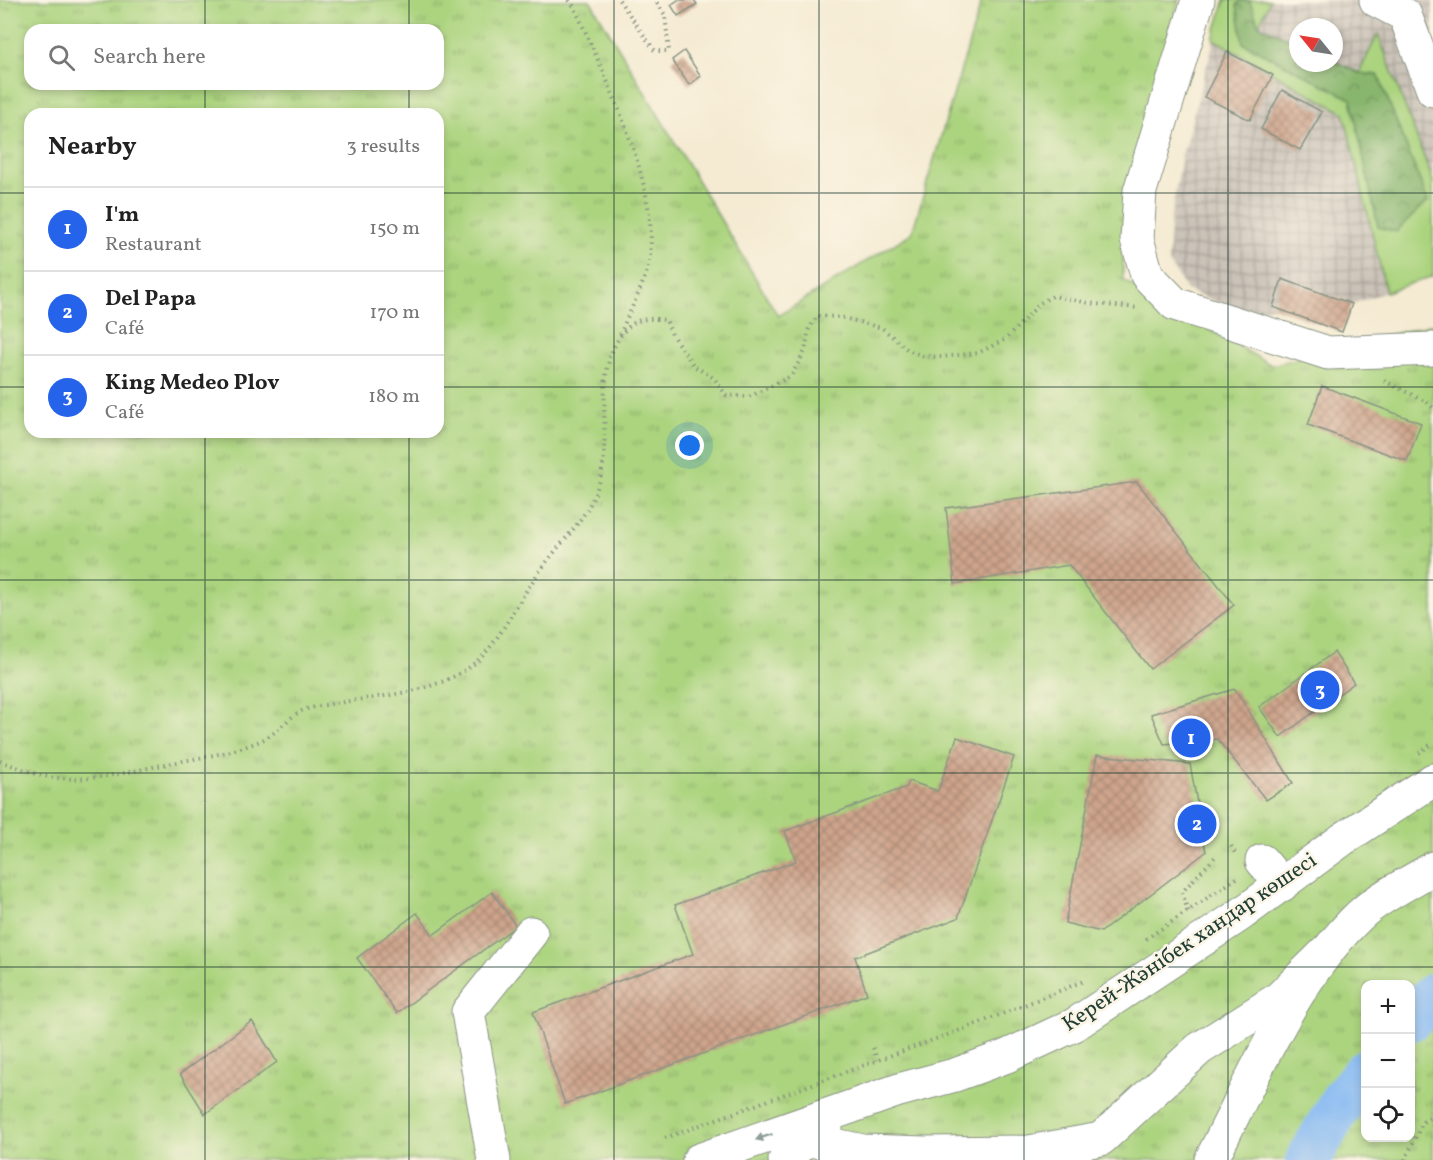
<!DOCTYPE html>
<meta charset="utf-8">
<style>
:root{--surface:#fff;--page:#f2f2f2;--text:#222;--muted:#767676;--line:#e0e0e0;--accent:#2563eb}
body{margin:0;font-family:Vollkorn,serif;background:var(--page);color:var(--text)}
.controls{position:absolute;right:18px;bottom:18px;display:grid;overflow:hidden;border-radius:12px;box-shadow:0 3px 9px #0003}
.controls button{width:54px;height:54px;display:grid;place-items:center;padding:0;border:0;border-bottom:2px solid var(--line);background:var(--surface);color:var(--text);font:30px sans-serif}
.compass{position:absolute;left:1289px;top:18px;width:54px;height:54px;border-radius:50%;background:var(--surface);box-shadow:0 3px 9px #0003;rotate:300deg}
.you{position:absolute;left:690px;top:446px;width:21px;height:21px;margin:-15px;border:4px solid #fff;border-radius:50%;background:#1a73e8;box-shadow:0 0 0 9px #1a73e833}
.badge{display:grid;place-items:center;width:39px;height:39px;border-radius:50%;background:var(--accent);color:#fff;font-size:20px;font-weight:700}
.pin{position:absolute;translate:-50% -50%;border:3px solid #fff;box-shadow:0 2px 6px #0006}
.list{margin:0;padding:0;list-style:none}
h2{display:flex;justify-content:space-between;align-items:center;height:78px;margin:0;padding:0 24px;font-size:26px}
h2 small{font-size:20px;font-weight:400;color:var(--muted)}
.list li{display:grid;grid-template-columns:39px 1fr auto;gap:18px;align-items:center;box-sizing:border-box;height:84px;padding:0 24px;border-top:2px solid var(--line)}
.list b{display:block;font-size:22px;white-space:nowrap}
.list p{margin:0;font-size:20px;white-space:nowrap;color:var(--muted)}
.list em{font-size:20px;font-style:normal;color:var(--muted)}
.icon{flex:none;width:33px;height:33px;fill:none;stroke:currentColor;stroke-width:2;stroke-linecap:round;stroke-linejoin:round}
.map{position:relative;flex:none;width:1433px;height:1160px;overflow:hidden}
.search{position:absolute;background:var(--surface);box-shadow:0 3px 9px #0003;left:24px;top:24px;width:420px;height:66px;display:flex;align-items:center;gap:15px;box-sizing:border-box;padding:0 21px;border-radius:18px;color:var(--muted);font-size:22px}
.panel{position:absolute;background:var(--surface);box-shadow:0 3px 9px #0003;left:24px;top:108px;width:420px;height:330px;border-radius:18px}
.map>svg:first-child{display:block}
.industrial{fill:url(#industrial-grid);fill-rule:evenodd}
.grass{fill:#acd47f;stroke:#66885a;stroke-width:1.5}
.forest{fill:url(#forest-crowns);stroke:#547a51;stroke-width:1.5}
.park{fill:url(#park-tufts);stroke:#66885a;stroke-width:1.5;fill-rule:evenodd}
.lines{fill:none;stroke-linecap:round;stroke-linejoin:round}
.river{stroke:#85b9f3;stroke-width:45}
.building{fill:url(#building-cross-hatch)}
.minor-casing{stroke:#8a9484;stroke-width:35}
.path{stroke:#8a9484;stroke-width:4;stroke-dasharray:1.5 4.5;stroke-linecap:butt}
.minor{stroke:#fff;stroke-width:33}
.oneway{fill:#8f9e9a}
.grid{fill:none;stroke:#1f3d34;stroke-width:1.5;stroke-opacity:0.55}
.labels{text-anchor:middle;dominant-baseline:central;stroke-width:5;stroke-linejoin:round;paint-order:stroke}
.street-label{font-size:22px;fill:#1f3d34;stroke:#fcf5e5}
</style>
<div class="map">
<svg width="1433" height="1160" viewBox="0 0 1433 1160">
<defs>
<pattern id="industrial-grid" width="8" height="8" patternUnits="userSpaceOnUse" patternTransform="scale(1.5)"><rect width="8" height="8" fill="#cbc2b8"/><path d="M0 4h8M4 0v8" fill="none" stroke="#a49f96"/></pattern>
<pattern id="forest-crowns" width="20" height="18" patternUnits="userSpaceOnUse" patternTransform="scale(1.5)"><rect width="20" height="18" fill="#89b66e"/><path d="M2 6a3 3 0 1 1 6 0M12 15a3 3 0 1 1 6 0" fill="none" stroke="#6f955b"/></pattern>
<pattern id="park-tufts" width="24" height="20" patternUnits="userSpaceOnUse" patternTransform="scale(1.5)"><rect width="24" height="20" fill="#acd47f"/><path d="M3 7l-1-3M5 7V3M7 7l1-3M15 17l-1-3M17 17v-4M19 17l1-3" fill="none" stroke="#8bad69"/></pattern>
<pattern id="building-cross-hatch" width="8" height="8" patternUnits="userSpaceOnUse" patternTransform="scale(1.5)"><rect width="8" height="8" fill="#cfa48c"/><path d="M0 0l8 8M0 8l8-8" fill="none" stroke="#a78773"/></pattern>
</defs>
<rect width="100%" height="100%" fill="#fcf5e5"/>
<filter id="ink" filterUnits="userSpaceOnUse"><feTurbulence type="fractalNoise" baseFrequency=".0167" numOctaves="2"/><feDisplacementMap in="SourceGraphic" scale="12" xChannelSelector="R" yChannelSelector="G"/><feConvolveMatrix kernelMatrix="1 2 1 2 8 2 1 2 1" color-interpolation-filters="sRGB"/></filter>
<filter id="wash" filterUnits="userSpaceOnUse"><feTurbulence type="fractalNoise" baseFrequency=".008" numOctaves="4" result="noise"/><feDisplacementMap in="SourceGraphic" scale="24" xChannelSelector="R" yChannelSelector="G"/><feGaussianBlur stdDeviation="1.35" result="paint"/><feColorMatrix in="noise" values="0 0 0 0 0 0 0 0 0 0 0 0 0 0 0 0 0 1.4 0 .05"/><feComposite in="paint" operator="in"/></filter>
<g filter="url(#wash)">
<rect width="100%" height="100%" fill="#f5ebd3"/>
<path class="industrial" d="M 1225,0 L 1433,0 L 1433,275 L 1352,304 L 1282,279 L 1273,307 L 1245,314 L 1187,290 L 1168,261 L 1171,216 L 1182,156 ZM 1298,27 L 1334,27 L 1334,63 L 1298,63 Z"/>
<path class="grass" d="M 1225,0 L 1270,0 L 1259,25 L 1298,43 L 1298,63 L 1334,63 L 1334,61 L 1359,73 L 1378,34 L 1433,181 L 1433,276 L 1386,292 L 1344,113 L 1213,39 Z"/>
<path class="forest" d="M 1241,0 L 1250,2 L 1259,25 L 1298,43 L 1298,63 L 1334,63 L 1334,61 L 1359,73 L 1378,75 L 1428,201 L 1396,232 L 1378,227 L 1351,99 L 1243,43 L 1237,5 Z"/>
<path class="park" d="M 0,0 L 590,0 L 778,316 L 912,233 L 982,0 L 1179,0 L 1124,203 L 1123,280 L 1271,365 L 1433,324 L 1433,1160 L 0,1160 ZM 30,30 L 438,30 L 438,84 L 30,84 ZM 30,114 L 438,114 L 438,432 L 30,432 ZM 1366,984 L 1410,984 L 1410,1138 L 1366,1138 Z"/>
<g class="lines">
<path class="river" d="M 1410,1019 L 1433,996
M 1308,1160 L 1344,1098 L 1366,1071"/>
</g>
<g id="blocks">
<path class="building" d="M 678,0 L 694,0 L 697,4 L 678,16 L 671,5 Z
M 684,51 L 701,76 L 689,85 L 672,60 Z
M 1227,52 L 1273,75 L 1250,120 L 1204,97 Z
M 1282,90 L 1322,112 L 1300,150 L 1261,129 Z
M 1282,279 L 1352,304 L 1342,332 L 1273,307 Z
M 1322,386 L 1421,423 L 1407,461 L 1308,425 Z
M 1137,482 L 1234,605 L 1150,669 L 1069,565 L 955,584 L 946,508 Z
M 1334,652 L 1354,683 L 1280,737 L 1259,707 Z
M 1235,689 L 1293,783 L 1266,800 L 1217,739 L 1164,744 L 1151,714 Z
M 957,737 L 1014,757 L 958,918 L 855,957 L 867,994 L 565,1104 L 533,1012 L 693,954 L 675,905 L 796,861 L 785,831 L 907,787 L 909,781 L 938,791 Z
M 1097,755 L 1190,764 L 1206,852 L 1101,932 L 1065,923 Z
M 492,892 L 516,926 L 397,1013 L 357,958 L 417,913 L 433,935 Z
M 252,1021 L 277,1062 L 205,1114 L 180,1074 Z"/>
</g>
</g>
<g filter="url(#ink)">
<use href="#blocks" fill-opacity="0" stroke="#8a9484" stroke-width="1.5"/>
<g class="lines">
<defs>
<path id="minor" d="M 1198,0 L 1140,191 L 1137,239 L 1147,275 L 1175,304 L 1328,353 L 1433,349
M 1376,0 L 1405,15 L 1433,90
M 1262,861 L 1282,885
M 806,1139 L 863,1151 L 925,1153 L 1029,1152 L 1101,1139 L 1199,1049 L 1278,999 L 1329,949
M 494,1160 L 468,1012 L 531,933
M 699,1160 L 899,1090 L 955,1075 L 1007,1056 L 1074,1025 L 1240,915 L 1343,839 L 1433,780
M 785,1160 L 806,1139 L 826,1129
M 1211,1160 C 1252,1080 1294,978 1360,915 C 1380,896 1410,883 1433,868"/>
</defs>
<use href="#minor" class="minor-casing"/>
<path class="path" d="M 569,0 L 575,8 C 604,76 662,188 649,262 C 645,284 628,313 620,335
M 619,0 L 655,51 L 669,51 L 665,15 L 655,0
M 1384,381 L 1427,402 L 1433,408
M 1419,753 L 1433,743
M 0,761 C 18,767 39,777 58,778 C 95,782 136,770 172,763 C 203,757 233,753 262,740 C 279,733 289,714 307,709 C 368,693 454,701 494,642 C 511,618 524,592 542,568 C 564,538 593,513 601,475 C 611,434 594,376 619,338 C 632,319 643,317 666,320 L 672,335 L 694,366 L 714,378 L 726,395 L 749,397 L 791,376 L 805,351 L 809,329 L 817,316 L 840,317 L 882,328 L 908,350 L 923,356 L 942,357 L 978,353 L 1006,339 L 1040,303 L 1053,296 L 1095,304 L 1139,308
M 1231,846 L 1235,853
M 1188,911 L 1182,892 L 1215,857
M 1146,939 L 1240,876
M 873,1048 L 877,1060
M 665,1138 L 977,1024 L 1086,980
M 1405,1160 L 1423,1122 L 1433,1116"/>
<use href="#minor" class="minor"/>
</g>
<defs><path id="oneway-solid" d="M-6-.8H1V-3.2L6.5 0L1 3.2V.8H-6Z" transform="scale(1.5)"/></defs>
<use class="oneway" href="#oneway-solid" transform="translate(764 1137) rotate(161)"/>
</g>
<path class="grid" d="M 205,0 L 205,30M 409,0 L 409,30M 614,0 L 614,1160M 819,0 L 819,1160M 1024,0 L 1024,1160M 1228,0 L 1228,1160M 205,84 L 205,114M 409,84 L 409,114M 0,193 L 30,193M 438,193 L 1433,193M 0,387 L 30,387M 438,387 L 1433,387M 205,432 L 205,1160M 409,432 L 409,1160M 0,580 L 1433,580M 0,773 L 1433,773M 0,967 L 1433,967"/>
<g class="labels">
<g class="street-label">
<text transform="translate(1190 943) rotate(-34)">Керей-Жәнібек хандар көшесі</text>
</g>
</g>
</svg>
<div class="controls">
<button>+</button>
<button>−</button>
<button><svg class="icon" aria-label="locate" viewBox="0 0 24 24"><circle cx="12" cy="12" r="6"/><path d="M12 2v4M12 18v4M2 12h4M18 12h4"/></svg></button>
</div>
<svg class="compass" viewBox="-18 -18 36 36"><path d="M0-13l5 13h-10z" fill="#e53935"/><path d="M0 13l5-13h-10z" fill="#767676"/></svg>
<div class="you"></div>
<div class="pin badge" style="left:1191px;top:738px">1</div>
<div class="pin badge" style="left:1197px;top:824px">2</div>
<div class="pin badge" style="left:1320px;top:690px">3</div>
<div class="search"><svg class="icon" aria-label="search" viewBox="0 0 24 24"><circle cx="10" cy="10" r="6"/><path d="M15 15l6 6"/></svg>Search here</div>
<section class="panel">
<h2>Nearby<small>3 results</small></h2>
<ul class="list">
<li><span class="badge">1</span><div><b>I'm</b><p>Restaurant</p></div><em>150 m</em></li>
<li><span class="badge">2</span><div><b>Del Papa</b><p>Café</p></div><em>170 m</em></li>
<li><span class="badge">3</span><div><b>King Medeo Plov</b><p>Café</p></div><em>180 m</em></li>
</ul>
</section>
</div>
